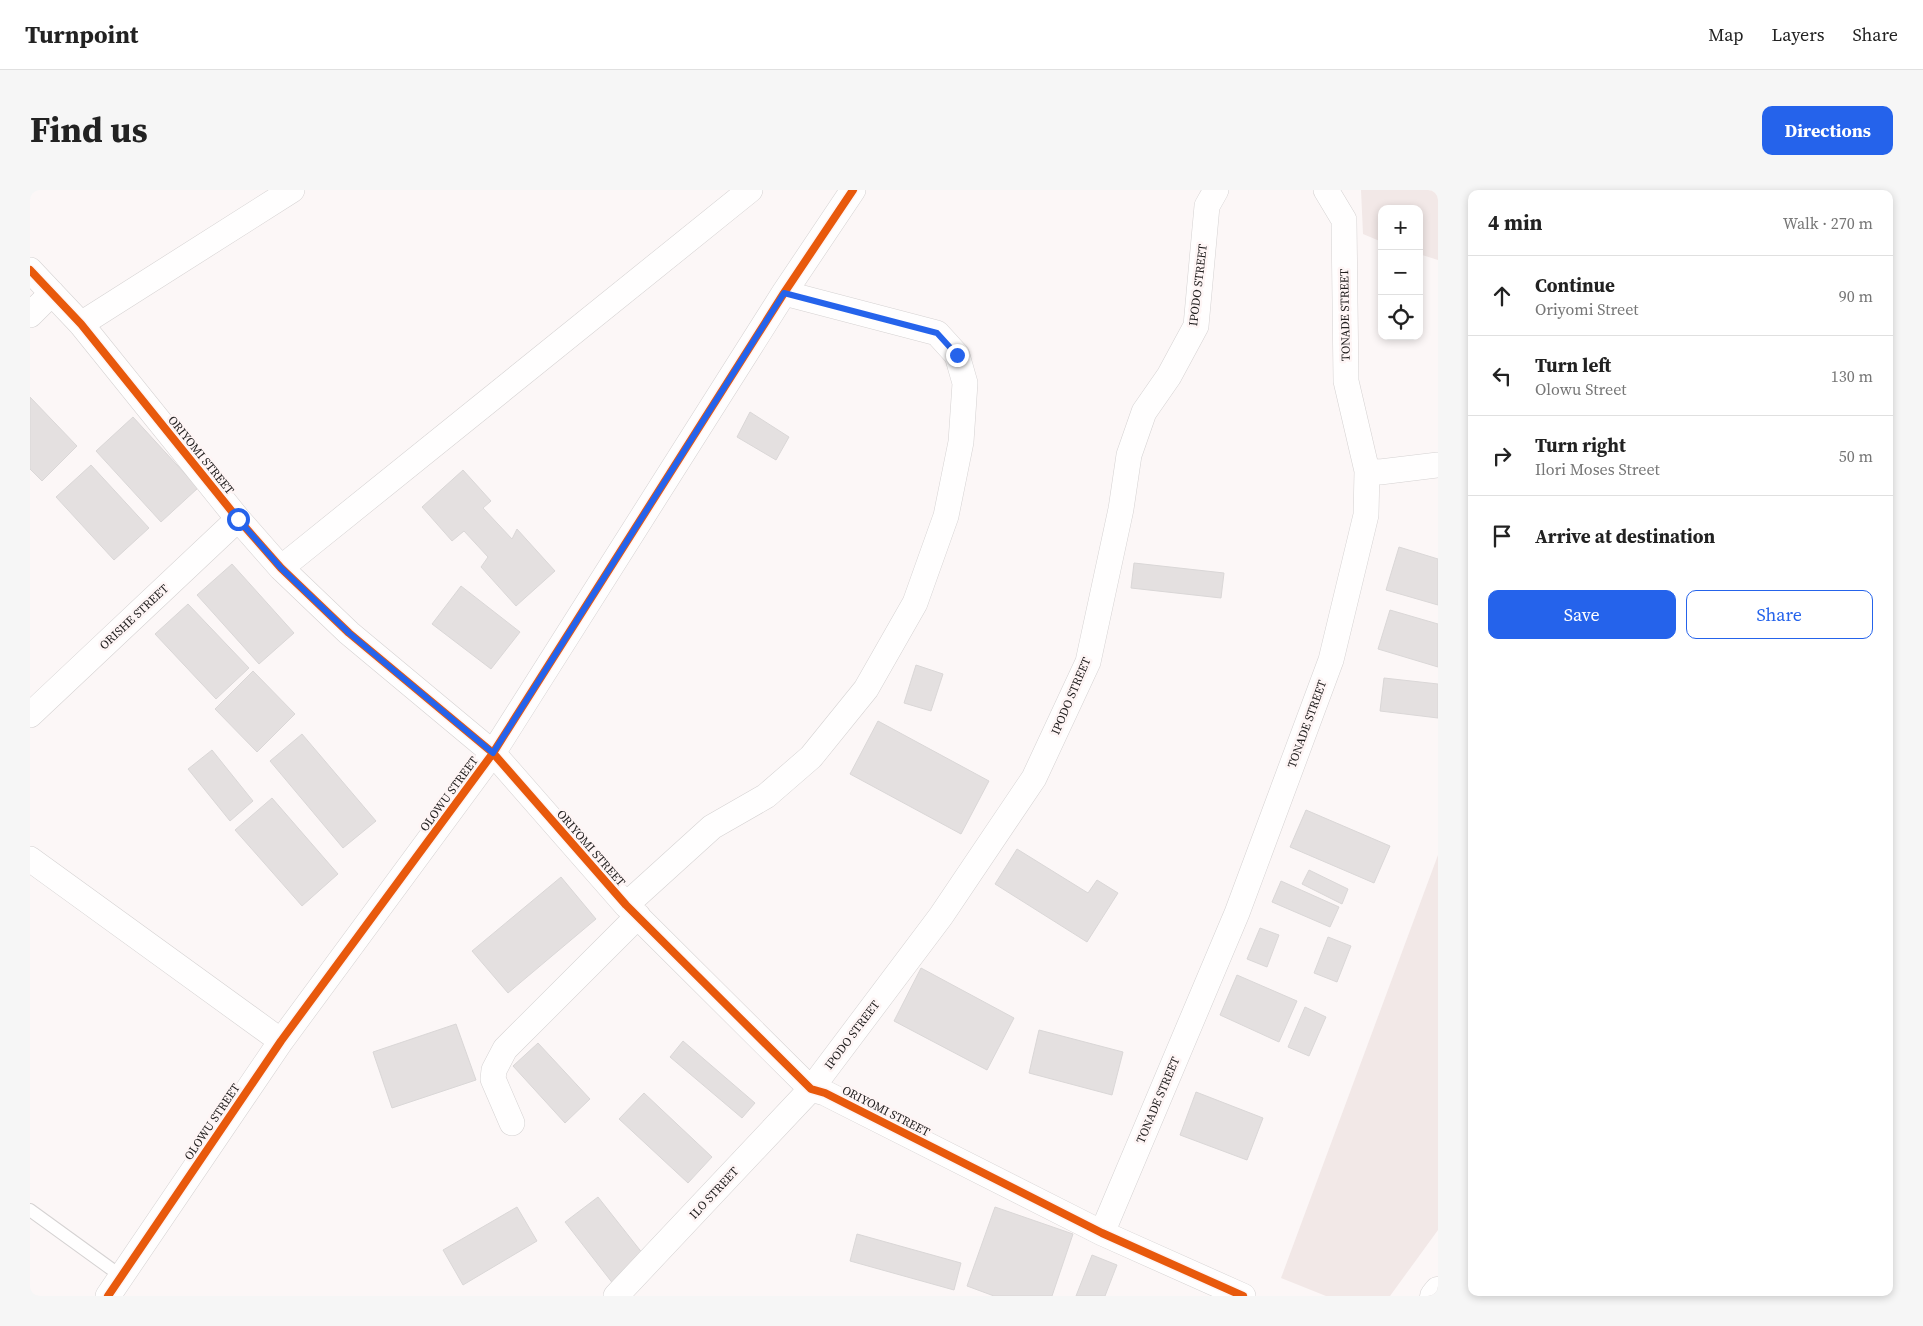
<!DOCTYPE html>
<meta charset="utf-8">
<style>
:root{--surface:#fff;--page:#f6f6f6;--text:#222;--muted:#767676;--line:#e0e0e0;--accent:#2563eb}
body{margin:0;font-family:"Source Serif 4",serif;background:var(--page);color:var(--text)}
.controls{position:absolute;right:15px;top:15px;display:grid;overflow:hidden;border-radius:10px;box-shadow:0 2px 8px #0003}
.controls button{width:45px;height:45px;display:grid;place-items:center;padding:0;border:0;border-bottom:1px solid var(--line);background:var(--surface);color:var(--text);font:25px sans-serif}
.stop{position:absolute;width:15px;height:15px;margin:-11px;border:4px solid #2563eb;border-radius:50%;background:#fff}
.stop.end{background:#2563eb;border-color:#fff;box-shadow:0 1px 5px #0008}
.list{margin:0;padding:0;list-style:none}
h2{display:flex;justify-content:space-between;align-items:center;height:65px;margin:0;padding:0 20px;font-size:21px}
h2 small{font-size:16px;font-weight:400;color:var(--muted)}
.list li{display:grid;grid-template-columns:32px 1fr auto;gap:15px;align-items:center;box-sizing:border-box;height:80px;padding:0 20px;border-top:1px solid var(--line)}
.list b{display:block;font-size:19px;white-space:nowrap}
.list p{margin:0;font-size:16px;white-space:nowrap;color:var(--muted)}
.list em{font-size:16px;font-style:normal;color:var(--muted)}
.actions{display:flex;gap:10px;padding:15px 20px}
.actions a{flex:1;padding:11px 0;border:1px solid var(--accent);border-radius:10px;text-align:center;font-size:18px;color:var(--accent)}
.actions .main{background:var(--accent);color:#fff}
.icon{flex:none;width:28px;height:28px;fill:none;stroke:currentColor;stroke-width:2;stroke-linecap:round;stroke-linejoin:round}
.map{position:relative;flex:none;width:1408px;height:1106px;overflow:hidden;border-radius:10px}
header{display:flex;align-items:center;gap:30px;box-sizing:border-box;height:70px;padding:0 25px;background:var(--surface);border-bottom:1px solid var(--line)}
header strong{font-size:24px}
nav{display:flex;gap:28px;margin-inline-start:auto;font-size:18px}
.intro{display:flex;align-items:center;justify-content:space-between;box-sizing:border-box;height:120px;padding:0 30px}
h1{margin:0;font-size:35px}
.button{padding:12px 22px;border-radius:10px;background:var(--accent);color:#fff;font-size:18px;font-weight:700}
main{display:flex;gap:30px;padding:0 30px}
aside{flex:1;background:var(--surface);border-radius:10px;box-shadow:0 2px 8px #0003}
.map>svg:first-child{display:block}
.built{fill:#f2e8e7}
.building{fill:#e4e0e0;stroke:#dad7d7}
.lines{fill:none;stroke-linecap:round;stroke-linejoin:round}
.service-casing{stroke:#d5d2d2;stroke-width:14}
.minor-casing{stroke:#d5d2d2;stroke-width:26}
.secondary-casing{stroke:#d5d2d2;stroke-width:29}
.service{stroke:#fffefe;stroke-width:12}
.minor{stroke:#fffefe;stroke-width:25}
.secondary{stroke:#fffefe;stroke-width:28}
.cycleway-casing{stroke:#fef5f5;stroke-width:11}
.cycleway{stroke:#e8590c;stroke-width:8}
.route{stroke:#2563eb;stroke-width:6}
.labels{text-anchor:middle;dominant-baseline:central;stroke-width:5;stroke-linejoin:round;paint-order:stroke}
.street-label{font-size:12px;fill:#211e1e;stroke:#fef5f5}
</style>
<header>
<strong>Turnpoint</strong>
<nav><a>Map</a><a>Layers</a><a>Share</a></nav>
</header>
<div class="intro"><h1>Find us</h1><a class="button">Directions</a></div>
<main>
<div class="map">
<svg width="1408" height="1106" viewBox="0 0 1408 1106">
<rect width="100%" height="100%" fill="#fcf7f7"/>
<path class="built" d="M 1331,0 L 1408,0 L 1408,70 L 1389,64 L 1389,19 L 1352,19 L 1352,52 L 1333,44 Z
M 1408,665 L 1408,1040 L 1360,1106 L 1296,1106 L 1251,1088 Z"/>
<path class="building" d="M 0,207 L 47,256 L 12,291 L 0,279 Z
M 720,222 L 759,247 L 746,270 L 707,247 Z
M 103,227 L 168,298 L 131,332 L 66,261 Z
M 61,275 L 119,338 L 84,370 L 26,307 Z
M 433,280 L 461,311 L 453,318 L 482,349 L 487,339 L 525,381 L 486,416 L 451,377 L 458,367 L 434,341 L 422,351 L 392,317 Z
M 1369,357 L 1408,369 L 1408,415 L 1356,400 Z
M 1104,373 L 1194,383 L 1191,408 L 1101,398 Z
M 202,374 L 264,443 L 229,474 L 167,405 Z
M 431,396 L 490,442 L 461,479 L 402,434 Z
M 158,414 L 219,478 L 186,509 L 125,444 Z
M 1360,420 L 1408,434 L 1408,477 L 1348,459 Z
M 886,475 L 913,484 L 901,521 L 874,513 Z
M 223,481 L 265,524 L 227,562 L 185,519 Z
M 1354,488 L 1408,494 L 1408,528 L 1350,521 Z
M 848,531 L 959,591 L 931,644 L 820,584 Z
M 272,544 L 346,631 L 313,658 L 240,571 Z
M 182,560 L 223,611 L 200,631 L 158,579 Z
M 242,608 L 308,684 L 272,716 L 205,640 Z
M 1276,620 L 1360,656 L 1344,693 L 1260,657 Z
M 987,659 L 1058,703 L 1067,690 L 1088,703 L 1057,752 L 965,694 Z
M 1279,680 L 1318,699 L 1312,714 L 1272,694 Z
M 531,687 L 566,729 L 478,803 L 442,761 Z
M 1251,691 L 1309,717 L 1300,737 L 1242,712 Z
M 1230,738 L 1249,745 L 1237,777 L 1217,769 Z
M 1298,747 L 1321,756 L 1307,792 L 1284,783 Z
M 891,778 L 984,828 L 957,880 L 864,831 Z
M 1207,785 L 1267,811 L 1249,852 L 1190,825 Z
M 1275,817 L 1296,827 L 1279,866 L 1258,857 Z
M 426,834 L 446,890 L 362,918 L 343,862 Z
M 1009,840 L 1093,862 L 1082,905 L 999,883 Z
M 653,851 L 725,913 L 712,928 L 640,867 Z
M 508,853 L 560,909 L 535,933 L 483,876 Z
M 1166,902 L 1233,928 L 1217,970 L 1150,945 Z
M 614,903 L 682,967 L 658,993 L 589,929 Z
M 568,1007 L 617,1069 L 584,1095 L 535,1032 Z
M 487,1017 L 507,1051 L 433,1095 L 413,1060 Z
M 965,1017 L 1043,1044 L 1022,1106 L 964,1106 L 937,1096 Z
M 827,1044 L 931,1073 L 924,1100 L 820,1071 Z
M 1062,1065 L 1087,1075 L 1075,1106 L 1046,1106 Z"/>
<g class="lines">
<defs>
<path id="service" d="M 0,1020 L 91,1086"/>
<path id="minor" d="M 0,80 L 51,134 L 208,329 L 251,378 L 319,443 L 463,563 L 596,715 L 781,899 L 795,903 L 1072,1043 L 1213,1106
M 0,125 L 22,103
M 51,134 L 262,0
M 1337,281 L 1350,282 L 1408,275
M 251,378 L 720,0
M 0,525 L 208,329
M 0,669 L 251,851
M 596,715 L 682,637 L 736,606 L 781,567 L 836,499 L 885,413 L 916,326 L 931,252 L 935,193 L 927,165 L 907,143 L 754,103
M 482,933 L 463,889 L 464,880 L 475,859 L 608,726
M 1072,1043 L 1207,723 L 1301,470 L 1336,325 L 1337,281 L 1316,191 L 1314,30 L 1296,0
M 78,1106 L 251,851 L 463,563 L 754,103 L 823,0
M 586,1106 L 781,899 L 911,726 L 1004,588 L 1058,472 L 1091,319 L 1099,265 L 1114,222 L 1139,186 L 1166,136 L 1177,16 L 1186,0"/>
<path id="secondary" d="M 1404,1106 L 1408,1101"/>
</defs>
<use href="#service" class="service-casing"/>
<use href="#minor" class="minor-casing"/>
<use href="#secondary" class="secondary-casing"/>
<use href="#service" class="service"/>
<use href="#minor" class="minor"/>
<use href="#secondary" class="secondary"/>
<defs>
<path id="cycleway" d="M 0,80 L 51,134 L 208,329 L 251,378 L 319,443 L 463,563 L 596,715 L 781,899 L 795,903 L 1072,1043 L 1213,1106
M 78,1106 L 251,851 L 463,563 L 754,103 L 823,0"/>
</defs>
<use href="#cycleway" class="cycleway-casing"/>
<use href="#cycleway" class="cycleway"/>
</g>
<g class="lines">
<path class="route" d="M 208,329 L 251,378 L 319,443 L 463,563 L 754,103 L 907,143 L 927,165"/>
</g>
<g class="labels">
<g class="street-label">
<text transform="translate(1168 95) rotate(-83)">IPODO STREET</text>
<text transform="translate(1315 125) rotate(-91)">TONADE STREET</text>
<text transform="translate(171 265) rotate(51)">ORIYOMI STREET</text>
<text transform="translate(104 427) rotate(-43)">ORISHE STREET</text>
<text transform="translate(1041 506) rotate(-67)">IPODO STREET</text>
<text transform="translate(1277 534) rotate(-70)">TONADE STREET</text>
<text transform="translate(419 604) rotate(-54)">OLOWU STREET</text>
<text transform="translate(561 658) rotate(49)">ORIYOMI STREET</text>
<text transform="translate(822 845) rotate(-53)">IPODO STREET</text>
<text transform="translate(1128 910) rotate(-67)">TONADE STREET</text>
<text transform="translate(856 921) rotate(27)">ORIYOMI STREET</text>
<text transform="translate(182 932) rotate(-56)">OLOWU STREET</text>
<text transform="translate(684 1003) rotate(-47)">ILO STREET</text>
</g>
</g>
</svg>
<div class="controls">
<button>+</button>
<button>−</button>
<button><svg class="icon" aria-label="locate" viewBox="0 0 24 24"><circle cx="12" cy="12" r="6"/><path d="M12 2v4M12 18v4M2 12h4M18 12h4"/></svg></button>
</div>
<div class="stop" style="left:208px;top:329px"></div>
<div class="stop end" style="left:927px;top:165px"></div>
</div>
<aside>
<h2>4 min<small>Walk · 270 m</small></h2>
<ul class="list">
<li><svg class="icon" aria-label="ahead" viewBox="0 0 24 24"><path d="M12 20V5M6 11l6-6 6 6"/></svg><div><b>Continue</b><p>Oriyomi Street</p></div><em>90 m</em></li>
<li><svg class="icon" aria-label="left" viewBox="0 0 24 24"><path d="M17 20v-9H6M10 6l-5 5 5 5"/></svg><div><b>Turn left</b><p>Olowu Street</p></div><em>130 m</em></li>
<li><svg class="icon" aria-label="right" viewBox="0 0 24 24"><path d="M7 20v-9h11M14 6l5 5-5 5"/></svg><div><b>Turn right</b><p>Ilori Moses Street</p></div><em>50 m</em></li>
<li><svg class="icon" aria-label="arrive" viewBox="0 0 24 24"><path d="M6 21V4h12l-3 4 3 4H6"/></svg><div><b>Arrive at destination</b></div></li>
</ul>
<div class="actions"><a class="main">Save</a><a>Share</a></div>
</aside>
</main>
